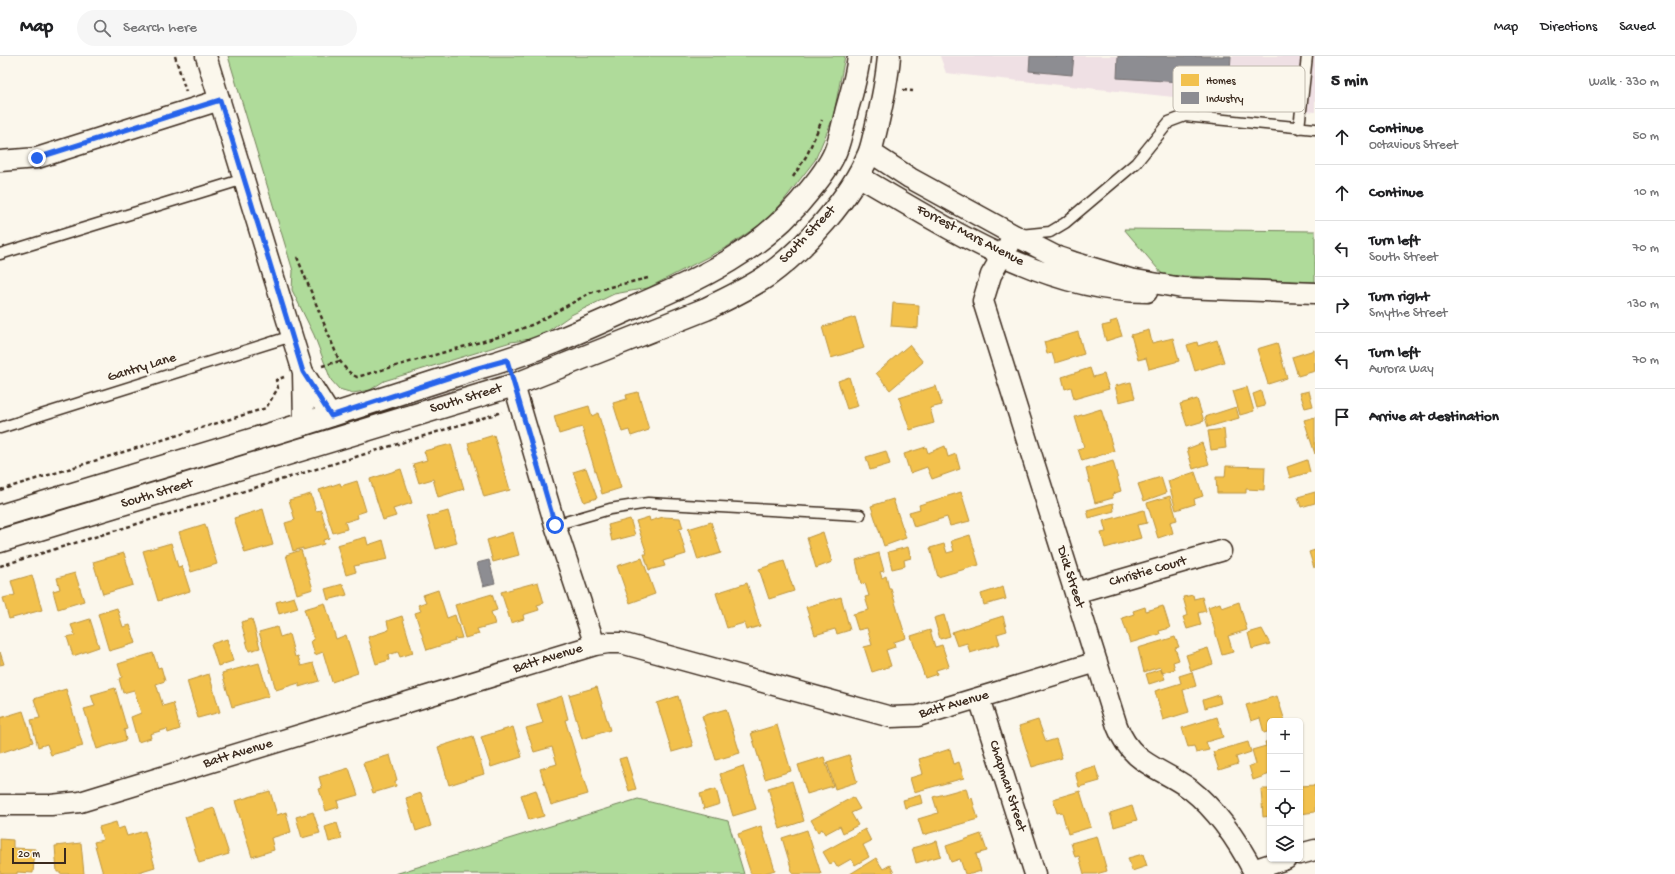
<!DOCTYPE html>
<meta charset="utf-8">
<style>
:root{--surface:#fff;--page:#f6f6f6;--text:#202124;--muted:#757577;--line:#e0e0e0}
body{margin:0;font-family:"Gochi Hand",sans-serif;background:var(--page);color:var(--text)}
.controls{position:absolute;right:12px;bottom:12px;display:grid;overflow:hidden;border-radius:6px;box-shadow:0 1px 3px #0004}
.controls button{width:36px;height:36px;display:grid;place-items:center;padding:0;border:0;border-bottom:1px solid var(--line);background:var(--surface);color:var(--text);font:20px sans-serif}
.scale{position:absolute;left:12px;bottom:10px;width:54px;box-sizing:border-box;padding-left:4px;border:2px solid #3b2a1e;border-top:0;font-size:11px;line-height:14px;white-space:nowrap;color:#3b2a1e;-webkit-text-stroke:3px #fbf7ec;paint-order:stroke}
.stop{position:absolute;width:12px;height:12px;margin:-9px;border:3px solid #2563eb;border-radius:50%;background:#fff}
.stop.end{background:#2563eb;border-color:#fff;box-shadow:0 1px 4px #0008}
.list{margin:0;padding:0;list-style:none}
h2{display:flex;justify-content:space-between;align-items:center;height:52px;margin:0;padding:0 16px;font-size:17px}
h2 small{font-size:13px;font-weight:400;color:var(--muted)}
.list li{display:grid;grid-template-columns:26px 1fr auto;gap:12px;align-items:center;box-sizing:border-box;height:56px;padding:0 16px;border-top:1px solid var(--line)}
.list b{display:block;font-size:15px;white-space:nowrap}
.list p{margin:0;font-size:13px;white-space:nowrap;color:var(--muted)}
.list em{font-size:13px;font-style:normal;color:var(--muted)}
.icon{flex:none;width:22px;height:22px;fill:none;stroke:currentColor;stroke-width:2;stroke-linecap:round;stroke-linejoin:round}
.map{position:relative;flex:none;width:1315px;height:818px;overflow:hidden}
header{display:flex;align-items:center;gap:24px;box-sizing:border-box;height:56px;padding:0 20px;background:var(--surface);border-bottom:1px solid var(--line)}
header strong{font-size:19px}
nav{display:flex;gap:22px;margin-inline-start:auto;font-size:14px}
.search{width:280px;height:36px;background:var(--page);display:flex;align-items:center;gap:10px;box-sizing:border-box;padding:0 14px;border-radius:22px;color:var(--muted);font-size:15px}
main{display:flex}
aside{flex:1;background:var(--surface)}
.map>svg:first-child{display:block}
.built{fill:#efe0e4}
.green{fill:#afdb9a;stroke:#75825c}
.homes{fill:#f2c14e;stroke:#bb9440}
.industry{fill:#8d8d92;stroke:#746f6f}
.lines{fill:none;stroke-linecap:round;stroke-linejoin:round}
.service-casing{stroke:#3b2a1e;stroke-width:13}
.minor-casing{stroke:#3b2a1e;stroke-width:23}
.tertiary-casing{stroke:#3b2a1e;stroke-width:25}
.path{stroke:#3b2a1e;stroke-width:2.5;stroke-dasharray:4 3;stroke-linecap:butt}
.service{stroke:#fbf7ec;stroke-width:10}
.minor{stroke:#fbf7ec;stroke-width:20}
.tertiary{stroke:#fbf7ec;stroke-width:22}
.route{stroke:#2563eb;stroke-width:5}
.labels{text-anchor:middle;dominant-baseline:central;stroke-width:4;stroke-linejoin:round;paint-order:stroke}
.street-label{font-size:14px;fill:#3b2a1e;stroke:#fbf7ec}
.key{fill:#fbf7ec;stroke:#c1baae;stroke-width:1}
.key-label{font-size:11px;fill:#3b2a1e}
</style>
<header>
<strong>Map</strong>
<div class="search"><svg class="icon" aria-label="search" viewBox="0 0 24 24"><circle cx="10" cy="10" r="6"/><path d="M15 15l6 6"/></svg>Search here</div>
<nav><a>Map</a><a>Directions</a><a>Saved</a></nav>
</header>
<main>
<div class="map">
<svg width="1315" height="818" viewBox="0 0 1315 818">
<rect width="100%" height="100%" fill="#fbf7ec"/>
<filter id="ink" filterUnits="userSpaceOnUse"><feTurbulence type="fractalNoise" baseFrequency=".025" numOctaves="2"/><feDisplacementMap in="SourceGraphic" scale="8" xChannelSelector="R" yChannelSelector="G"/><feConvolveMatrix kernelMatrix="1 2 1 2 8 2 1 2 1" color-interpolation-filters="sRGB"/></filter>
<g filter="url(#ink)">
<path class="built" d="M 940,0 L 1315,0 L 1315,56 L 946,17 Z"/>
<path class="green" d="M 228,0 L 845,0 L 833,62 L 815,104 L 771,161 L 727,191 L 648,232 L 614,238 L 571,259 L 538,282 L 511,286 L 384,325 L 370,334 L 353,337 L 339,333 L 331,324 L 314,279 L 292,234 L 293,215 Z
M 1124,173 L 1315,175 L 1315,226 L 1163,219 Z
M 638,743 L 728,765 L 744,818 L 395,818 Z"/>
<path class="homes" d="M 893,247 L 919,249 L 918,272 L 891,270 Z
M 855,261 L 864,292 L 831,302 L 822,271 Z
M 1117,264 L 1122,280 L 1106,285 L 1102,270 L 1111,268 L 1110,266 Z
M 1149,274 L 1152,287 L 1173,282 L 1179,305 L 1149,313 L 1146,302 L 1138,304 L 1131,279 Z
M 1078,276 L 1084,298 L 1055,307 L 1052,297 L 1047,298 L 1044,286 Z
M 1217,284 L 1224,306 L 1195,315 L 1187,289 L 1197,286 L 1198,290 Z
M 1277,287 L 1287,322 L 1268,328 L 1257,293 Z
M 909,289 L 923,306 L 890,334 L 876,317 Z
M 1314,294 L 1315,315 L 1298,320 L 1292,301 Z
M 1090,312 L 1093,321 L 1104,318 L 1109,333 L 1074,343 L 1071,331 L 1065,333 L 1062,321 Z
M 849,321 L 858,350 L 847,353 L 838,325 Z
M 1131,326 L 1135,342 L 1119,346 L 1115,330 Z
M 936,330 L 942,349 L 930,352 L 934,367 L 910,374 L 899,342 Z
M 1247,331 L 1254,355 L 1240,359 L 1233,335 Z
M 1261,335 L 1265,350 L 1257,352 L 1253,338 Z
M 1309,335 L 1313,350 L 1305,352 L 1300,337 Z
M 638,336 L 649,374 L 631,380 L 629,374 L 622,376 L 613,347 L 627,343 L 626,339 Z
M 1197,343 L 1204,365 L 1187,370 L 1180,348 Z
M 589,350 L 592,360 L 598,357 L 621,432 L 602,438 L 582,371 L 559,378 L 554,360 Z
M 1236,351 L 1239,362 L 1208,371 L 1205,361 Z
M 1101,353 L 1114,395 L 1082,405 L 1078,393 L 1084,391 L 1075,361 Z
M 1315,361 L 1315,398 L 1304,364 Z
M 1224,373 L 1226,392 L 1211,394 L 1208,375 Z
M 494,379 L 510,434 L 484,441 L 468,387 Z
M 1202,387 L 1209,408 L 1193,413 L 1187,393 Z
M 451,388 L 464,433 L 438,441 L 433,423 L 419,427 L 413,408 L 427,404 L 424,395 Z
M 945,390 L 948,401 L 956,398 L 960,413 L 932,423 L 927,411 L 910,417 L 904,398 L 926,391 L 928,397 Z
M 886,395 L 890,408 L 870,414 L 866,401 Z
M 1307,404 L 1310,416 L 1290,422 L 1287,411 Z
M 1113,405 L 1121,435 L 1112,438 L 1113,442 L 1095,447 L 1086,413 Z
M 1226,410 L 1265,411 L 1264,434 L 1246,433 L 1246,437 L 1217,437 L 1216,421 L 1225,421 Z
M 586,412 L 597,442 L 584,446 L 573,416 Z
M 401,413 L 412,447 L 393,453 L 396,460 L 383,464 L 370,423 Z
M 1195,416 L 1203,440 L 1194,443 L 1195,448 L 1176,454 L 1168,425 Z
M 1161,421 L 1166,437 L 1144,445 L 1138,428 Z
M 357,425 L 366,455 L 357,458 L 358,462 L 345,466 L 347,473 L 333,477 L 319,434 L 340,427 L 341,430 Z
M 961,436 L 970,465 L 950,470 L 947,461 L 914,471 L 909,456 L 920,453 L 919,449 Z
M 1315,436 L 1315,447 L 1301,451 L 1298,441 Z
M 311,438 L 316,455 L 321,454 L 329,482 L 323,484 L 324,488 L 303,494 L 303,492 L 293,495 L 285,467 L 295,464 L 289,444 Z
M 1170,440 L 1177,464 L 1170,466 L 1173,477 L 1158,482 L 1147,447 Z
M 893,443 L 906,482 L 884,490 L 871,450 Z
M 1113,447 L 1114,455 L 1089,462 L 1087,454 Z
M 263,453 L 273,489 L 245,497 L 234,462 Z
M 1144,454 L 1147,467 L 1137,469 L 1141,482 L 1105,492 L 1101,477 L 1106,476 L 1103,465 Z
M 448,455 L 457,487 L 436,493 L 427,461 Z
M 649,461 L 650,465 L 663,461 L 680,462 L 683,472 L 679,473 L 686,498 L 663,505 L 665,510 L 649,514 L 644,498 L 647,498 L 636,465 Z
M 630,463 L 635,479 L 612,485 L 608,469 Z
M 711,466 L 721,497 L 698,504 L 688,473 Z
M 205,468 L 217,508 L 191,516 L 179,476 Z
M 513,476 L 519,499 L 493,506 L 487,484 Z
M 823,476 L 832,506 L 816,512 L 807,482 Z
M 970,479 L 979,509 L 938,521 L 930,492 L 944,488 L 947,497 L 954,495 L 951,485 Z
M 366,481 L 368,489 L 383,484 L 388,503 L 354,510 L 356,516 L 346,519 L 337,489 Z
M 171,487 L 178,511 L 182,510 L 190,535 L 158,545 L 143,495 Z
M 908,491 L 911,502 L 904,504 L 905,510 L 892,513 L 888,496 Z
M 301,494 L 313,533 L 297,538 L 286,499 Z
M 1315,494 L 1315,511 L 1314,512 L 1309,496 Z
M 124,497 L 133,529 L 103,538 L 93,506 Z
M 879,497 L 884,515 L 880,516 L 882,522 L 886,520 L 889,533 L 891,533 L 906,582 L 894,586 L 895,591 L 886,594 L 891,610 L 872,616 L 864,591 L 872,589 L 867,572 L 858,574 L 853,558 L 869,554 L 865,541 L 869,540 L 865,527 L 861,528 L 856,504 Z
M 642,502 L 655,538 L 630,547 L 617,510 Z
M 784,505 L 794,535 L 769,543 L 759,513 Z
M 75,517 L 84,545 L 58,553 L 53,535 L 60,533 L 57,522 Z
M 32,519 L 42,554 L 9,563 L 3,542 L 15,539 L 11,525 Z
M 538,526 L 544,547 L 537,549 L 539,554 L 523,559 L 524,563 L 511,567 L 501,536 Z
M 747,527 L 760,570 L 746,574 L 744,567 L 727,572 L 716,537 Z
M 343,528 L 347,539 L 328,544 L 325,533 Z
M 1003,531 L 1006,543 L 984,549 L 981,538 Z
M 438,534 L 447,562 L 455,559 L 462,582 L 454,583 L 455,585 L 427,594 L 415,557 L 421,555 L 418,549 L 426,546 L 423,539 Z
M 492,538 L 497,554 L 491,556 L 495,568 L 477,573 L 479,578 L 465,582 L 455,549 Z
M 1193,539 L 1194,543 L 1202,541 L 1206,555 L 1198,557 L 1201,569 L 1187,573 L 1183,561 L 1188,559 L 1183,541 Z
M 294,541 L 298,552 L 279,558 L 276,546 Z
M 841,541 L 850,574 L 837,578 L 835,573 L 815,579 L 806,551 Z
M 1239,546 L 1247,574 L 1228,580 L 1233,596 L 1222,599 L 1208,551 L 1220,547 L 1222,552 Z
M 325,547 L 336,583 L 346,579 L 358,617 L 332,626 L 323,596 L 315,599 L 311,585 L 314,584 L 304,553 Z
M 1163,550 L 1170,572 L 1159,575 L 1160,578 L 1130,587 L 1122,562 L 1134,558 L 1133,555 L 1145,551 L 1146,555 Z
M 117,552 L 123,571 L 130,569 L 136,587 L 109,595 L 98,558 Z
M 944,559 L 950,580 L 940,583 L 934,562 Z
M 402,560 L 413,597 L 400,601 L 398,596 L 388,599 L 389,604 L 376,608 L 368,581 L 389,574 L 387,565 Z
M 1003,560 L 1007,575 L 997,578 L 1000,588 L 970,597 L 967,587 L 957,590 L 952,576 Z
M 90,563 L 99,591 L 73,600 L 67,581 L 75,579 L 71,569 Z
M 252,563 L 260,592 L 249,595 L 241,566 Z
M 277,571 L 280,581 L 289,578 L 295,601 L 298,600 L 301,610 L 313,607 L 319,625 L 299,631 L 299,627 L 276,634 L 259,576 Z
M 1262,573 L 1270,588 L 1252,593 L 1248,577 Z
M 930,574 L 935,591 L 942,589 L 949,610 L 936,614 L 937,618 L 925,622 L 911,580 Z
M 1175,581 L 1179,591 L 1175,592 L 1179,604 L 1173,606 L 1175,613 L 1162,617 L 1160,611 L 1144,616 L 1138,592 Z
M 227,583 L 233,605 L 218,610 L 211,588 Z
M 1208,592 L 1213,608 L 1191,615 L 1186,599 Z
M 0,596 L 4,608 L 0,609 Z
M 153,597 L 158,612 L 161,611 L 165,625 L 156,628 L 163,650 L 173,647 L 180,673 L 168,677 L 167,673 L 150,678 L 151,682 L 138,686 L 131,661 L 141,657 L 134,634 L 123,637 L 119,623 L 122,621 L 118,608 Z
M 259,607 L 269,640 L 232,651 L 222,617 Z
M 1161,613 L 1165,623 L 1149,628 L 1146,618 Z
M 1192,616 L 1196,630 L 1183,634 L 1189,656 L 1163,664 L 1155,635 L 1181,627 L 1179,620 Z
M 209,618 L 220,656 L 198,662 L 187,625 Z
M 597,631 L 610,674 L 582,683 L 569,639 Z
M 115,632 L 127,673 L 124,674 L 126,684 L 97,693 L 84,653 L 95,650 L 91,639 Z
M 66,633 L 83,690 L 51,699 L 47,688 L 38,691 L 31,664 L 40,662 L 34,643 Z
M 1219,639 L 1221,647 L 1205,652 L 1203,644 Z
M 562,640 L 568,663 L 565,664 L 588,738 L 551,749 L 540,713 L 557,708 L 552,691 L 534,696 L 526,672 L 543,667 L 537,648 Z
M 678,640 L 693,690 L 672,696 L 657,647 Z
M 1277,640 L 1285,665 L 1270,665 L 1270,675 L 1264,677 L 1260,662 L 1251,665 L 1246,649 Z
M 726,653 L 740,697 L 716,704 L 702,660 Z
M 23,655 L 33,686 L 0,697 L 0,662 Z
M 1217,661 L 1223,681 L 1206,686 L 1209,694 L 1196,697 L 1194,690 L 1188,691 L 1182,672 Z
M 1038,664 L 1046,686 L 1056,683 L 1062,702 L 1032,711 L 1019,670 Z
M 777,669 L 791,715 L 765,723 L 751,677 Z
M 513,671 L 522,701 L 491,711 L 481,681 Z
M 473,680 L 484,718 L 449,729 L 438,691 Z
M 1270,685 L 1270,718 L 1253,724 L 1249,710 L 1256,708 L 1252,694 L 1266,690 L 1265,686 Z
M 1248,686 L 1251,696 L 1236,701 L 1238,708 L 1219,714 L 1213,696 Z
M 950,693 L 954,708 L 959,706 L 964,722 L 914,736 L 910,722 L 923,718 L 919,703 Z
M 390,699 L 397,724 L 395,725 L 396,730 L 373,737 L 363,707 Z
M 849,699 L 857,726 L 835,733 L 827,706 Z
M 626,701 L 636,733 L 629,735 L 619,703 Z
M 824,701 L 833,730 L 807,738 L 798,709 Z
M 743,710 L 756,753 L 733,760 L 720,718 Z
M 1095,710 L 1100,725 L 1079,731 L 1075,716 Z
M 349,712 L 358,739 L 337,745 L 339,751 L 326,755 L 319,733 L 322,732 L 319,721 Z
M 792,725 L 804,765 L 780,773 L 768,732 Z
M 1315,729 L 1315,756 L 1300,758 L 1300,730 Z
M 966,732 L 969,743 L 972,742 L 978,763 L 923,779 L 918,763 L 938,757 L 933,741 Z
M 716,733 L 720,748 L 704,753 L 700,738 Z
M 1261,733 L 1270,733 L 1270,760 L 1263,761 Z
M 536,734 L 544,760 L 529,764 L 521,739 Z
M 270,735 L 277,759 L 286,756 L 291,776 L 271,782 L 274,794 L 252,801 L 235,745 Z
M 1080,735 L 1091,771 L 1068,778 L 1062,756 L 1057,757 L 1053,743 Z
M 421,737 L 431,770 L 416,775 L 406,742 Z
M 921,739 L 923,747 L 905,752 L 903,744 Z
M 853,741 L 860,753 L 851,757 L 858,769 L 843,777 L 840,770 L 825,778 L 822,773 L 818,776 L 811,764 Z
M 1132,750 L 1137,764 L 1114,771 L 1110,757 Z
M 214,752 L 229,798 L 199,807 L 185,761 Z
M 313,756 L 320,777 L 302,782 L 296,761 Z
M 116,766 L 118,773 L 124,771 L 127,780 L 145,775 L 155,811 L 132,818 L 103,818 L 94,786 L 103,784 L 99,771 Z
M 337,767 L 342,783 L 329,786 L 325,771 Z
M 761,770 L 775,814 L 762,818 L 751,818 L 738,778 Z
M 865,773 L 871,785 L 863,789 L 869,801 L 855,809 L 851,803 L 837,811 L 834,806 L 830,808 L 823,796 Z
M 807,774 L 821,818 L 793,818 L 782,782 Z
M 981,778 L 987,795 L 976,798 L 981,815 L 971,818 L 965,818 L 960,803 L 951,806 L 946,790 Z
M 1097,780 L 1107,815 L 1096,818 L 1084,818 L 1079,800 L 1075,801 L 1071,787 Z
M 0,783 L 13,784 L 13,792 L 35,793 L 33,817 L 17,816 L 17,818 L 0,818 Z
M 937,785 L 941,800 L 916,807 L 912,792 Z
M 81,787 L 84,818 L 60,818 L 60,816 L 57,816 L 55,790 Z
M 1143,798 L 1147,810 L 1132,815 L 1128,802 Z
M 876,802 L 883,813 L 890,809 L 894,817 L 892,818 L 850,818 Z"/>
<path class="industry" d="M 1030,0 L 1074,0 L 1072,19 L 1029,15 Z
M 1118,0 L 1231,0 L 1229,29 L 1117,22 Z
M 489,504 L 495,527 L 483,530 L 477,507 Z"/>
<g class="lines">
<defs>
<path id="service" d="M 1299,72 L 1307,0
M 1020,179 L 1050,176 L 1065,167 L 1136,107 L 1169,66 L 1185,60 L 1315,73
M 0,198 L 244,123
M 0,372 L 292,280
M 555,469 L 610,453 L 648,447 L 860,459"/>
<path id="minor" d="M 206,0 L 303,316 L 331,360
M 870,96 L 910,122 L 1014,179 L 1055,200 L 1073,206 L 1130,223 L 1182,232 L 1315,237
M 0,105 L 37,102 L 220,44
M 858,120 C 945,170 1043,236 1147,236
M 1014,179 L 991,219 L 983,245 L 1117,670 C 1132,709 1160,711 1190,733 C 1218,755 1239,787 1255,818
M 303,316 L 304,368
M 514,329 L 555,469 L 595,589
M 1075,537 L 1221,495
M 979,642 L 1035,818
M 0,749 L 51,749 L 80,746 L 595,589 L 608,587 L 621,587 L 891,661 L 918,660 L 1097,606
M 1300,798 L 1315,794
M 1253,814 L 1286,803"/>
<path id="tertiary" d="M 0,460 L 304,368 L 478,312 C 530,298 579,276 628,254 C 699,223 761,197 810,134 C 820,122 832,107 837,91 C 841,79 844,66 847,53 C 852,36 857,18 859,0
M 0,485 L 514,329 L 706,253 C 726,243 748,233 767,220 C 806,192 850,142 869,98 C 872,91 873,84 875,77 C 881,52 887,26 889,0"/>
</defs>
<use href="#service" class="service-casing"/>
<use href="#minor" class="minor-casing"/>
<use href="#tertiary" class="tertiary-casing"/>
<path class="path" d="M 175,0 L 186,36
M 903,34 L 913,35
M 793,121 L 807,99 L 822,64
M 297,201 L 338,302 C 344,311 348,317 357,321 L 505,279 L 534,268 L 590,237 L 610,231 L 648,222
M 322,310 L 340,305
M 0,434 L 266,352 L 278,332 L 276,324 L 284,321
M 0,510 L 502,356"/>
<use href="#service" class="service"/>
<use href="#minor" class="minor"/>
<use href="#tertiary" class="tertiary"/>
</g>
</g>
<g class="lines" filter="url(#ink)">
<path class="route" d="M 37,102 L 220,44 L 303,316 L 331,360 L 478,312 L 507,304 L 555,469"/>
</g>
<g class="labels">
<g class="street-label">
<text transform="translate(808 179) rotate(-46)">South Street</text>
<text transform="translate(970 180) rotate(27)">Forrest Mars Avenue</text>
<text transform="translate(142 312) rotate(-17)">Gantry Lane</text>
<text transform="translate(466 343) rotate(-17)">South Street</text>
<text transform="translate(157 438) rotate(-17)">South Street</text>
<text transform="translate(1148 516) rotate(-16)">Christie Court</text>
<text transform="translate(1070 521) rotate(72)">Dick Street</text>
<text transform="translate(548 603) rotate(-17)">Batt Avenue</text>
<text transform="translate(954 649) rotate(-16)">Batt Avenue</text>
<text transform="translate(238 698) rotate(-17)">Batt Avenue</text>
<text transform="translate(1007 730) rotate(72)">Chapman Street</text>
</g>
</g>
<rect x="1173" y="10" width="132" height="46" rx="6" class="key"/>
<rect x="1181" y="18" width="18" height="12" fill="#f2c14e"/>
<rect x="1181" y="36" width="18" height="12" fill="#8d8d92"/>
<g class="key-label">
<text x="1206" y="28">Homes</text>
<text x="1206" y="46">Industry</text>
</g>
</svg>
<div class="controls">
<button>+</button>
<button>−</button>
<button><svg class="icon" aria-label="locate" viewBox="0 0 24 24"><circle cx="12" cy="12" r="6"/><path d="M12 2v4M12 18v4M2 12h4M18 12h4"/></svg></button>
<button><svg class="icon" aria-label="layers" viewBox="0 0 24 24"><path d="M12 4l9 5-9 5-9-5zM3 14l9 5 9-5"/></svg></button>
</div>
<div class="scale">20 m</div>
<div class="stop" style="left:555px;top:469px"></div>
<div class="stop end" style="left:37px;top:102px"></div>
</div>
<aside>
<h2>5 min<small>Walk · 330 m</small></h2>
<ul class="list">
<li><svg class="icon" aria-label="ahead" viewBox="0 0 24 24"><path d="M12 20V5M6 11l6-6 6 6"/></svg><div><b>Continue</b><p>Octavious Street</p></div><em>50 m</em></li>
<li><svg class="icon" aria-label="ahead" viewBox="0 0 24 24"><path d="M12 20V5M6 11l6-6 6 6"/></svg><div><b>Continue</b></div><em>10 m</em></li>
<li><svg class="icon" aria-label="left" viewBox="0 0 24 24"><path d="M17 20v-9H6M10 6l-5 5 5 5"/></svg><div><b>Turn left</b><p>South Street</p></div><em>70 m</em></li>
<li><svg class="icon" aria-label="right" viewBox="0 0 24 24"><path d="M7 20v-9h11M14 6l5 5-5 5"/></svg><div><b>Turn right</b><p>Smythe Street</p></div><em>130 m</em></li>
<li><svg class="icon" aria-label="left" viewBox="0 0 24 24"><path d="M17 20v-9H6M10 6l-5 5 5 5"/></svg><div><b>Turn left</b><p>Aurora Way</p></div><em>70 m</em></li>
<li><svg class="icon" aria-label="arrive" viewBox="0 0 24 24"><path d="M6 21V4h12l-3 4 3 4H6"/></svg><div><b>Arrive at destination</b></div></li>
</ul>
</aside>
</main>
